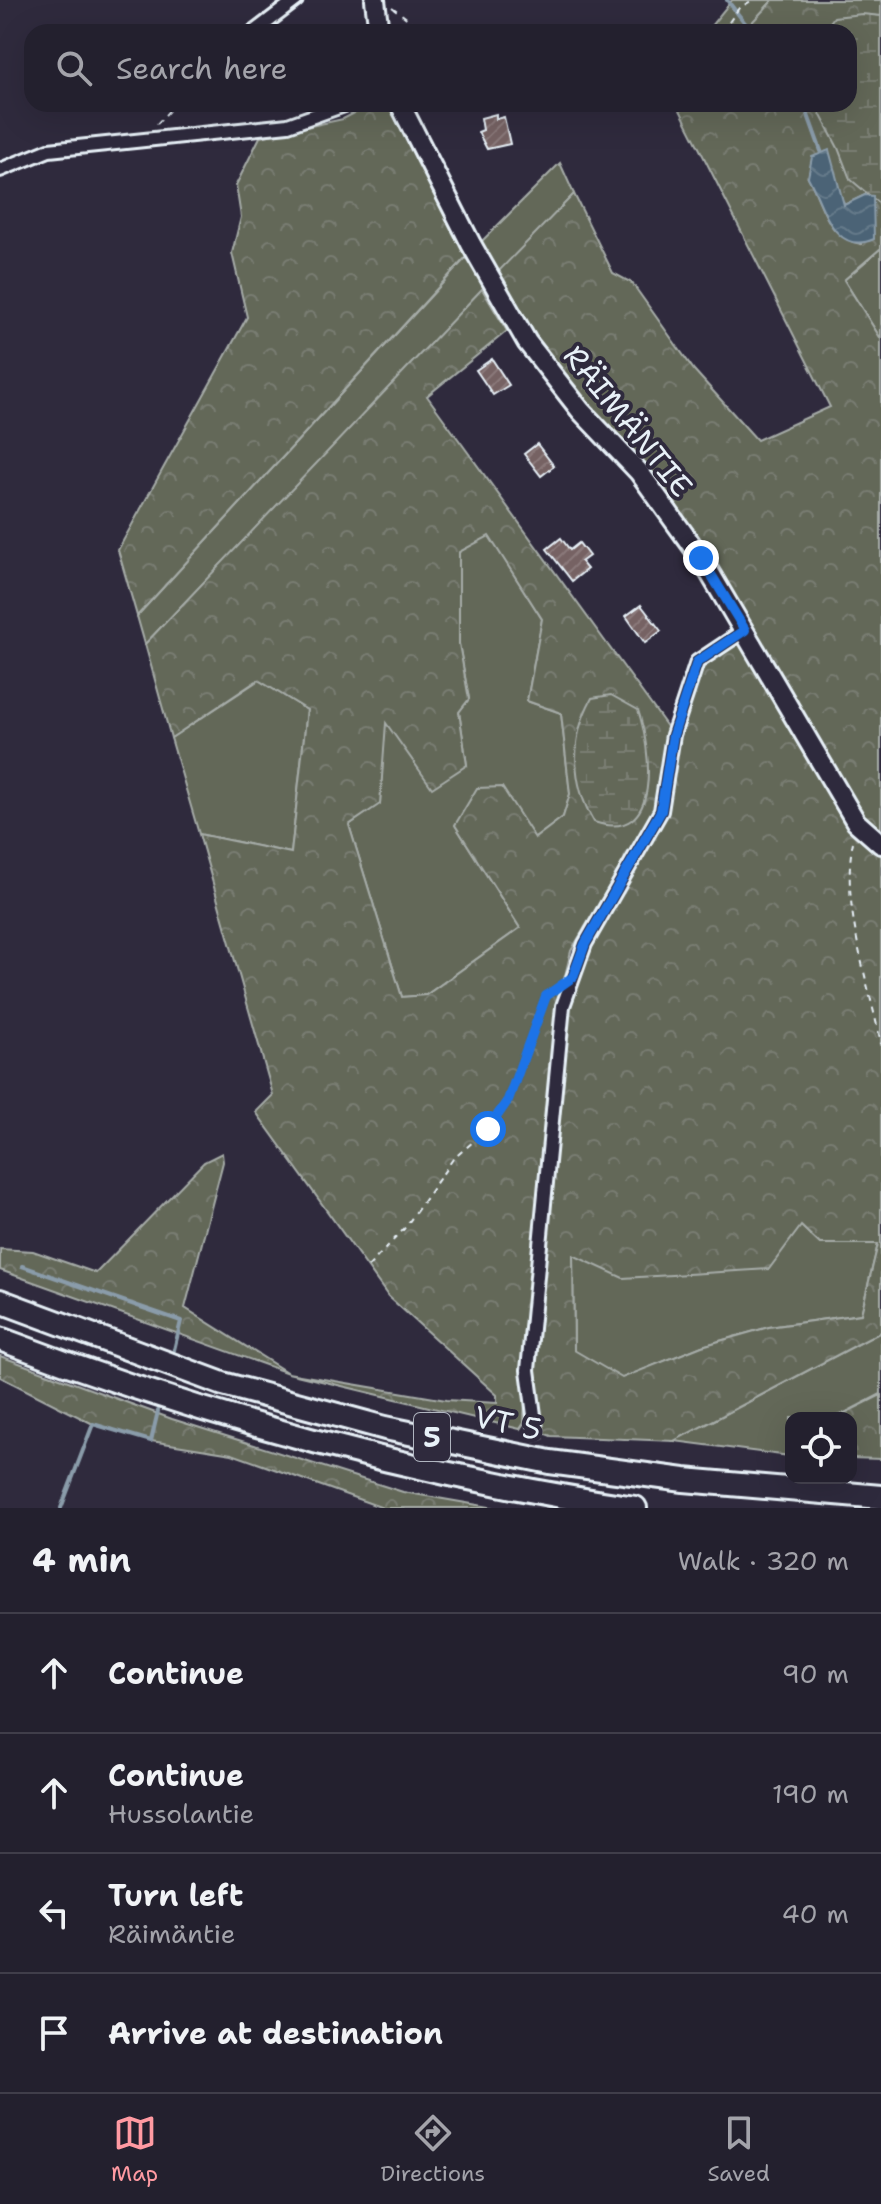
<!DOCTYPE html>
<meta charset="utf-8">
<style>
:root{--surface:#23202e;--page:#2f2d3a;--text:#f1f3f6;--muted:#a3a3aa;--line:#403e4a;--accent:#ff9aa2}
body{margin:0;font-family:"Shantell Sans",sans-serif;background:var(--page);color:var(--text)}
.controls{position:absolute;right:24px;bottom:24px;display:grid;overflow:hidden;border-radius:16px;box-shadow:0 8px 32px #0002}
.controls button{width:72px;height:72px;display:grid;place-items:center;padding:0;border:0;border-bottom:2px solid var(--line);background:var(--surface);color:var(--text);font:40px sans-serif}
.stop{position:absolute;width:24px;height:24px;margin:-18px;border:6px solid #1a73e8;border-radius:50%;background:#fff}
.stop.end{background:#1a73e8;border-color:#fff;box-shadow:0 2px 8px #0008}
.list{margin:0;padding:0;list-style:none}
h2{display:flex;justify-content:space-between;align-items:center;height:104px;margin:0;padding:0 32px;font-size:34px}
h2 small{font-size:26px;font-weight:400;color:var(--muted)}
.list li{display:grid;grid-template-columns:52px 1fr auto;gap:24px;align-items:center;box-sizing:border-box;height:120px;padding:0 32px;border-top:2px solid var(--line)}
.list b{display:block;font-size:30px;white-space:nowrap}
.list p{margin:0;font-size:26px;white-space:nowrap;color:var(--muted)}
.list em{font-size:26px;font-style:normal;color:var(--muted)}
.icon{flex:none;width:44px;height:44px;fill:none;stroke:currentColor;stroke-width:2;stroke-linecap:round;stroke-linejoin:round}
.map{position:relative;flex:none;width:881px;height:1508px;overflow:hidden}
.search{position:absolute;background:var(--surface);box-shadow:0 8px 32px #0002;left:24px;right:24px;top:24px;height:88px;display:flex;align-items:center;gap:20px;box-sizing:border-box;padding:0 28px;border-radius:24px;color:var(--muted);font-size:30px}
.sheet{height:584px;background:var(--surface)}
nav{display:flex;justify-content:space-around;align-items:center;box-sizing:border-box;height:112px;border-top:2px solid var(--line);background:var(--surface);font-size:22px;color:var(--muted)}
nav a{display:grid;justify-items:center;gap:4px}
nav .on{color:var(--accent)}
.map>svg:first-child{display:block}
.grass{fill:#636759;stroke:#a6aca8;stroke-width:2}
.forest{fill:url(#forest-crowns);stroke:#a6aca8;stroke-width:2;fill-rule:evenodd}
.wetland{fill:url(#wetland-marsh);stroke:#a6aca8;stroke-width:2}
.water{fill:url(#water-waves);stroke:#8a9caa;stroke-width:2}
.lines{fill:none;stroke-linecap:round;stroke-linejoin:round}
.stream{stroke:#8a9caa;stroke-width:4}
.building{fill:url(#building-hatch);stroke:#e8f1f8;stroke-width:2}
.street-tunnel{stroke:#4b4859;stroke-width:12;stroke-dasharray:12 6;stroke-linecap:butt}
.street-casing{stroke:#e8f1f8;stroke-width:18}
.secondary-casing{stroke:#e8f1f8;stroke-width:24}
.highway-casing{stroke:#e8f1f8;stroke-width:28}
.path{stroke:#e8f1f8;stroke-width:2;stroke-dasharray:6 6;stroke-linecap:butt}
.street{stroke:#2f2a3d;stroke-width:12}
.secondary{stroke:#2f2a3d;stroke-width:18}
.highway{stroke:#2f2a3d;stroke-width:22}
.route{stroke:#1a73e8;stroke-width:10}
.labels{text-anchor:middle;dominant-baseline:central;stroke-width:8;stroke-linejoin:round;paint-order:stroke}
.shield{fill:#2f2a3d;stroke:#b0b5c0;stroke-width:2}
.shield-label{font-size:28px;font-weight:bold;fill:#e8f1f8}
.street-label{font-size:30px;fill:#e8f1f8;stroke:#2f2a3d}
</style>
<div class="map">
<svg width="881" height="1508" viewBox="0 0 881 1508">
<defs>
<pattern id="forest-crowns" width="20" height="18" patternUnits="userSpaceOnUse" patternTransform="scale(2)"><rect width="20" height="18" fill="#636759"/><path d="M2 6a3 3 0 1 1 6 0M12 15a3 3 0 1 1 6 0" fill="none" stroke="#797d72"/></pattern>
<pattern id="wetland-marsh" width="20" height="14" patternUnits="userSpaceOnUse" patternTransform="scale(2)"><rect width="20" height="14" fill="#636759"/><path d="M1 5h8M5 5V1M11 12h8M15 12V8" fill="none" stroke="#797d72"/></pattern>
<pattern id="water-waves" width="16" height="10" patternUnits="userSpaceOnUse" patternTransform="scale(2)"><rect width="16" height="10" fill="#4b6376"/><path d="M0 5q4-4 8 0t8 0" fill="none" stroke="#657a8a"/></pattern>
<pattern id="building-hatch" width="6" height="6" patternUnits="userSpaceOnUse" patternTransform="scale(2)"><rect width="6" height="6" fill="#766263"/><path d="M-1 1l2-2M0 6l6-6M5 7l2-2" fill="none" stroke="#8a797a"/></pattern>
</defs>
<rect width="100%" height="100%" fill="#2f2a3d"/>
<filter id="ink" filterUnits="userSpaceOnUse"><feTurbulence type="fractalNoise" baseFrequency=".0125" numOctaves="2"/><feDisplacementMap in="SourceGraphic" scale="16" xChannelSelector="R" yChannelSelector="G"/><feConvolveMatrix kernelMatrix="1 2 1 2 8 2 1 2 1" color-interpolation-filters="sRGB"/></filter>
<g filter="url(#ink)">
<path class="grass" d="M 732,0 L 773,0 L 743,32 L 706,32 Z
M 560,163 L 574,194 L 145,644 L 137,616 L 474,249 Z
M 881,248 L 881,339 L 844,280 Z
M 489,535 L 542,619 L 527,701 L 561,713 L 570,794 L 563,817 L 535,838 L 466,809 L 455,825 L 520,928 L 426,995 L 402,997 L 349,825 L 380,803 L 385,722 L 467,765 L 459,712 L 469,699 L 459,644 L 459,552 Z
M 259,680 L 307,710 L 291,853 L 199,834 L 171,738 Z
M 801,1226 L 820,1244 L 878,1244 L 861,1314 L 769,1327 L 702,1346 L 623,1378 L 703,1426 L 881,1332 L 881,1394 L 835,1418 L 791,1418 L 790,1456 L 674,1441 L 683,1436 L 532,1326 L 574,1349 L 573,1254 Z"/>
<path class="forest" d="M 773,0 L 881,0 L 881,248 L 844,280 L 881,339 L 881,1332 L 674,1441 L 551,1436 L 536,1430 L 528,1370 L 563,1006 L 585,944 L 661,811 L 697,662 L 744,629 L 701,558 L 581,411 L 491,279 L 574,194 L 613,273 L 632,283 L 694,370 L 757,440 L 830,407 L 677,104 L 849,104 L 849,32 L 743,32 ZM 808,177 L 837,184 L 844,205 L 865,195 L 861,244 C 826,238 824,206 808,177 ZM 801,1226 L 820,1244 L 878,1244 L 861,1314 L 769,1327 L 702,1346 L 622,1378 L 574,1350 L 573,1255 L 623,1278 L 769,1269 Z
M 372,104 L 388,104 L 466,257 L 137,616 L 118,550 L 247,317 L 232,253 L 241,217 L 236,185 L 260,137 L 343,119 Z
M 482,289 L 507,331 L 427,396 L 668,728 L 655,807 L 571,951 L 558,1005 L 530,1275 L 524,1423 L 520,1429 L 288,1373 L 0,1270 L 0,1249 L 33,1251 L 96,1273 L 204,1162 L 222,1153 L 223,1162 L 185,1308 L 288,1373 L 446,1400 L 497,1403 L 497,1395 L 388,1296 L 256,1112 L 273,1095 L 199,834 L 291,853 L 307,710 L 258,680 L 171,738 L 145,644 ZM 489,536 L 542,619 L 527,701 L 561,713 L 570,794 L 563,817 L 535,838 L 502,787 L 477,788 L 455,825 L 520,928 L 426,995 L 402,997 L 349,825 L 380,804 L 386,723 L 432,788 L 467,765 L 459,712 L 469,699 L 459,644 L 459,552 Z
M 0,1356 L 172,1419 L 403,1492 L 495,1508 L 383,1508 L 232,1454 L 151,1441 L 93,1424 L 0,1377 Z
M 881,1395 L 881,1459 L 851,1458 L 851,1418 L 835,1418 Z"/>
<path class="wetland" d="M 862,14 L 881,16 L 881,205 L 850,179 L 838,148 L 815,104 L 849,104 L 849,32 L 823,32 L 834,17 Z
M 611,695 L 638,710 C 651,749 663,845 594,822 C 571,783 570,737 592,698 Z"/>
<path class="water" d="M 829,150 L 844,205 L 865,195 L 873,196 L 874,239 C 833,257 824,205 808,177 L 812,157 Z"/>
<g class="lines">
<path class="stream" d="M 727,0 L 752,32
M 804,104 L 821,151
M 22,1266 L 181,1321 L 174,1350
M 61,1508 L 93,1424 L 151,1441 L 158,1411"/>
</g>
<path class="building" d="M 496,114 L 496,119 L 504,117 L 510,144 L 487,149 L 478,132 L 483,130 L 481,118 Z
M 492,359 L 509,385 L 493,395 L 476,370 Z
M 537,444 L 554,466 L 541,476 L 524,454 Z
M 561,538 L 570,550 L 579,543 L 589,556 L 581,562 L 587,569 L 572,581 L 547,549 Z
M 641,605 L 661,631 L 645,643 L 626,616 Z"/>
<g class="lines">
<path class="street-tunnel" d="M 536,1430 L 561,1508"/>
<defs>
<path id="street" d="M 254,32 L 296,0
M 0,170 L 49,150 L 288,125 L 347,104
M 536,1430 L 528,1370 L 563,1006 L 585,944 L 661,811 L 673,735 L 697,662 L 745,630"/>
<path id="secondary" d="M 375,0 L 379,32
M 400,104 L 471,244 L 527,342 L 581,411 L 639,472 L 701,558 L 856,822 L 881,844"/>
<path id="highway" d="M 0,1301 L 223,1384 L 385,1428 L 550,1462 L 684,1480 L 881,1497
M 0,1339 C 205,1417 418,1476 635,1508"/>
</defs>
<use href="#street" class="street-casing"/>
<use href="#secondary" class="secondary-casing"/>
<use href="#highway" class="highway-casing"/>
<path class="path" d="M 392,7 L 425,32
M 722,32 L 739,8 L 753,0
M 157,124 L 175,104
M 853,842 C 840,903 869,983 881,1044
M 368,1267 L 404,1229 L 453,1159 L 488,1129 L 508,1100 L 546,996 L 553,991"/>
<use href="#street" class="street"/>
<use href="#secondary" class="secondary"/>
<use href="#highway" class="highway"/>
</g>
</g>
<g class="lines" filter="url(#ink)">
<path class="route" d="M 488,1129 L 508,1100 L 546,996 L 573,977 L 585,944 L 661,811 L 673,735 L 697,662 L 745,630 L 701,558"/>
</g>
<g class="labels">
<rect class="shield" x="414" y="1413" width="36" height="48" rx="6"/>
<g class="shield-label">
<text x="432" y="1437">5</text>
</g>
<g class="street-label">
<text transform="translate(628 421) rotate(51)">RÄIMÄNTIE</text>
<text transform="translate(508 1423) rotate(12)">VT 5</text>
</g>
</g>
</svg>
<div class="controls">
<button><svg class="icon" aria-label="locate" viewBox="0 0 24 24"><circle cx="12" cy="12" r="6"/><path d="M12 2v4M12 18v4M2 12h4M18 12h4"/></svg></button>
</div>
<div class="stop" style="left:488px;top:1129px"></div>
<div class="stop end" style="left:701px;top:558px"></div>
<div class="search"><svg class="icon" aria-label="search" viewBox="0 0 24 24"><circle cx="10" cy="10" r="6"/><path d="M15 15l6 6"/></svg>Search here</div>
</div>
<section class="sheet">
<h2>4 min<small>Walk · 320 m</small></h2>
<ul class="list">
<li><svg class="icon" aria-label="ahead" viewBox="0 0 24 24"><path d="M12 20V5M6 11l6-6 6 6"/></svg><div><b>Continue</b></div><em>90 m</em></li>
<li><svg class="icon" aria-label="ahead" viewBox="0 0 24 24"><path d="M12 20V5M6 11l6-6 6 6"/></svg><div><b>Continue</b><p>Hussolantie</p></div><em>190 m</em></li>
<li><svg class="icon" aria-label="left" viewBox="0 0 24 24"><path d="M17 20v-9H6M10 6l-5 5 5 5"/></svg><div><b>Turn left</b><p>Räimäntie</p></div><em>40 m</em></li>
<li><svg class="icon" aria-label="arrive" viewBox="0 0 24 24"><path d="M6 21V4h12l-3 4 3 4H6"/></svg><div><b>Arrive at destination</b></div></li>
</ul>
</section>
<nav>
<a class="on"><svg class="icon" aria-label="map" viewBox="0 0 24 24"><path d="M3 6l6-2 6 2 6-2v14l-6 2-6-2-6 2zM9 4v14M15 6v14"/></svg>Map</a>
<a><svg class="icon" aria-label="directions" viewBox="0 0 24 24"><path d="M12 3l9 9-9 9-9-9zM9 14v-3h6M13 9l2 2-2 2"/></svg>Directions</a>
<a><svg class="icon" aria-label="saved" viewBox="0 0 24 24"><path d="M7 4h10v16l-5-4-5 4z"/></svg>Saved</a>
</nav>
